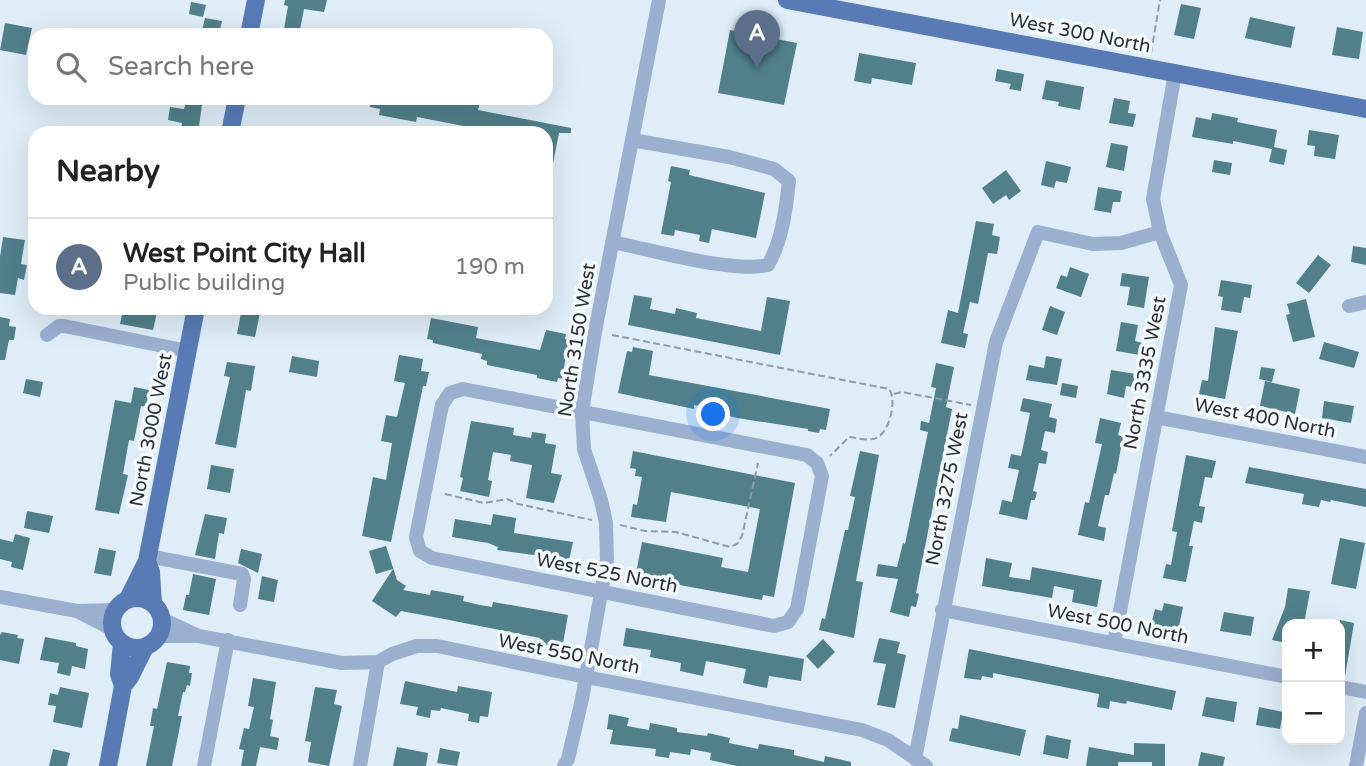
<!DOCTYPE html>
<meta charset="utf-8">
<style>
:root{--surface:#fff;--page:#f6f6f6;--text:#222;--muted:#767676;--line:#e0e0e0;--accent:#2563eb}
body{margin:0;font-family:"Varela Round",sans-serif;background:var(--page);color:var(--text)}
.controls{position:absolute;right:21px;bottom:21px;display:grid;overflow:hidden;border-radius:14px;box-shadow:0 7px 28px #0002}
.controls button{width:63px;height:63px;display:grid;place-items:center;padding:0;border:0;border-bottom:2px solid var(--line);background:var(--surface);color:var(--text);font:35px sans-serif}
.you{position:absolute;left:714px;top:415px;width:24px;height:24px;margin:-18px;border:5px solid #fff;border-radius:50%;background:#1a73e8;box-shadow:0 0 0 10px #1a73e833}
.badge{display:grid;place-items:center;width:46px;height:46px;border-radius:50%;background:var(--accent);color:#fff;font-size:23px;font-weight:700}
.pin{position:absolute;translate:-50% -58px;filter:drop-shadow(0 2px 4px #0008)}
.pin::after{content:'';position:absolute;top:37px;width:24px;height:21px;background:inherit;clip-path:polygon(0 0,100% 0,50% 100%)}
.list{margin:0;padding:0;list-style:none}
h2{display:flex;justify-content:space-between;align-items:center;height:91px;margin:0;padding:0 28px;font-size:30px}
h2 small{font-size:23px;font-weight:400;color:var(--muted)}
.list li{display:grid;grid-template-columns:46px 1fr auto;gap:21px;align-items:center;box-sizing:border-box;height:98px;padding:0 28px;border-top:2px solid var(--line)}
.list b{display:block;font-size:26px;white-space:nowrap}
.list p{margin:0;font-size:23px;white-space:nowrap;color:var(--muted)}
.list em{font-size:23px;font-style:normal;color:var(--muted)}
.icon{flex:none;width:38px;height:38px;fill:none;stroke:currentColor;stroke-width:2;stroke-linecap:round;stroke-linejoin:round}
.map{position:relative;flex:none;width:1366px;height:766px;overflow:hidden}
.search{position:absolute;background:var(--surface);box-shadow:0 7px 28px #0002;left:28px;top:28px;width:525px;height:77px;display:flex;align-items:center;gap:18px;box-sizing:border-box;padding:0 24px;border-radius:21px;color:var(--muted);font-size:26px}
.panel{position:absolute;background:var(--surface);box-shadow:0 7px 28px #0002;left:28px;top:126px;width:525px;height:189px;border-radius:21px}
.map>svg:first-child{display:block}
.building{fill:#51808b}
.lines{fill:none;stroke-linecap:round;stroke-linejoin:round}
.path{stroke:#909ba3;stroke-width:2;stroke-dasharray:7 3.5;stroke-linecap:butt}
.minor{stroke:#9bafcf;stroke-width:14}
.major{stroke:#597bb5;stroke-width:18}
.labels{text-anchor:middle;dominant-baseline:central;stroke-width:7;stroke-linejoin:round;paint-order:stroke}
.street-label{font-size:19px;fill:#2b3034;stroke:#f3f9fd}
</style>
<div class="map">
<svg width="1366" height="766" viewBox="0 0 1366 766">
<rect width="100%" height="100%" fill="#deedf8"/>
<path class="building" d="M 285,0 L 327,0 L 324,12 L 304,9 L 299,35 L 283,35 L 288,6 L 284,5 Z
M 191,2 L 206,5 L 203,17 L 189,14 Z
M 1181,4 L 1201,8 L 1194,39 L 1174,35 Z
M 1250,17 L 1295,27 L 1291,48 L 1245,38 Z
M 205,18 L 222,21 L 219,35 L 201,35 Z
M 5,23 L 32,28 L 26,55 L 0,50 Z
M 1337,27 L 1363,32 L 1359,59 L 1332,55 Z
M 730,30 L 797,43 L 784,105 L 718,93 Z
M 859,53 L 916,63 L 912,85 L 872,78 L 871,84 L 854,81 Z
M 997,69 L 1024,74 L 1021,91 L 1009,89 L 1011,84 L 995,81 Z
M 1046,80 L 1084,87 L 1080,110 L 1058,106 L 1059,102 L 1042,99 Z
M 371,98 L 481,98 L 478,110 L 571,128 L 571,133 L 559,133 L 551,173 L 546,173 L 546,133 L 473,133 L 474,128 L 417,117 L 416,122 L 379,115 L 380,109 L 370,107 Z
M 1114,98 L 1130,101 L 1128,113 L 1136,114 L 1133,127 L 1109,123 Z
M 186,102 L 202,105 L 198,133 L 180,133 L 182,123 L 168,120 L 170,107 L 184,109 Z
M 1212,113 L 1238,118 L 1237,122 L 1277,130 L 1274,147 L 1287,150 L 1284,165 L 1269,162 L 1272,149 L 1233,141 L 1233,144 L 1192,137 L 1196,117 L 1211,120 Z
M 1309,130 L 1339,135 L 1335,159 L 1314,156 L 1315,146 L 1307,145 Z
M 1111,143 L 1128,146 L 1124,171 L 1106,167 Z
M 1214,160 L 1232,163 L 1230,175 L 1212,172 Z
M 1046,161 L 1071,167 L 1067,183 L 1056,181 L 1054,188 L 1041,185 Z
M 671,166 L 690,170 L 689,175 L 765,193 L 756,238 L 712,229 L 709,243 L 699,241 L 700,235 L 675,230 L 674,236 L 661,234 L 671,182 L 668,181 Z
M 1006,170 L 1021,191 L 1009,200 L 1006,195 L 993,204 L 982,188 Z
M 1098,187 L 1122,191 L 1120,202 L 1113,202 L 1111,213 L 1094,210 Z
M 976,221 L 994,224 L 992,235 L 1000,237 L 997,254 L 988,253 L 978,304 L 970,302 L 963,333 L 968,334 L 965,348 L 941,343 L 948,310 L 958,313 Z
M 3,237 L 25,240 L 21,264 L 27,265 L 24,280 L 18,278 L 15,295 L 0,293 L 0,257 Z
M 1353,246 L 1366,248 L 1366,265 L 1351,262 Z
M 1318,255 L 1331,265 L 1309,293 L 1296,283 Z
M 1070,267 L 1089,274 L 1081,297 L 1056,288 L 1061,275 L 1067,277 Z
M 1122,273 L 1149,277 L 1144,308 L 1127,305 L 1130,287 L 1120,286 Z
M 1221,280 L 1252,285 L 1250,298 L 1244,297 L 1241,313 L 1221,310 L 1223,297 L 1218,296 Z
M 634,295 L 652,298 L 650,309 L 675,314 L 676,308 L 697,313 L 696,318 L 761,331 L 767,297 L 790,301 L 780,355 L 628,325 Z
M 1306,299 L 1315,337 L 1293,342 L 1286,315 L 1290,314 L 1287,304 Z
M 1050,306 L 1065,312 L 1057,335 L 1042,330 Z
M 133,308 L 158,308 L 153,330 L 120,324 L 123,310 L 132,312 Z
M 242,308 L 261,308 L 255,337 L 237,334 Z
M 0,317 L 10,319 L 9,326 L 16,327 L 14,340 L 9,340 L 5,360 L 0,360 Z
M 431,318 L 478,327 L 476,338 L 540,350 L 546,330 L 566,334 L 565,339 L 569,339 L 562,379 L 558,378 L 557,382 L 537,378 L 537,375 L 487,365 L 487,361 L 481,359 L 482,354 L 433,343 L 433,340 L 427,339 Z
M 1121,322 L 1138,325 L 1135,341 L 1142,343 L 1140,355 L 1116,351 Z
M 1215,327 L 1238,331 L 1225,399 L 1199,394 L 1202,380 L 1208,381 Z
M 1324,342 L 1359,352 L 1354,368 L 1319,359 Z
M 633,347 L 653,351 L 649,375 L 830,409 L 826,430 L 820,429 L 819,433 L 808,431 L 808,429 L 737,418 L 713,412 L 714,409 L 694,405 L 694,409 L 618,393 L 627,351 L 632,352 Z
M 399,355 L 423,359 L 421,371 L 429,372 L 426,386 L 423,386 L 391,542 L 362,536 L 373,477 L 386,480 L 392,443 L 381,441 L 386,415 L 397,417 L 405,383 L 394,381 Z
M 292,356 L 319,361 L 317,377 L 289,372 Z
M 1046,356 L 1062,359 L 1057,385 L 1026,380 L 1029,365 L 1044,368 Z
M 227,362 L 255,366 L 251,391 L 246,390 L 236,448 L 215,444 L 230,377 L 224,376 Z
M 936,363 L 954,367 L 946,407 L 952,409 L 916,593 L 919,594 L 916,607 L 911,606 L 909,617 L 890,612 L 898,579 L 876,576 L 878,564 L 897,567 L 903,543 L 905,544 L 928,432 L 920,430 L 921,421 L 929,423 L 936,388 L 931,387 Z
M 1261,367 L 1275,369 L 1272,382 L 1259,379 Z
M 1111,370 L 1136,374 L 1133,387 L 1126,386 L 1124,398 L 1107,394 Z
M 26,379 L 43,382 L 40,397 L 23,393 Z
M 1265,381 L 1300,389 L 1295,414 L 1260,406 Z
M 1062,383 L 1078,386 L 1076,398 L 1060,395 Z
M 134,387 L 149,390 L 146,407 L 141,406 L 134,441 L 129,440 L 123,474 L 128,475 L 119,514 L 95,510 L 115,400 L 131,403 Z
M 1023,398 L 1052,404 L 1049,417 L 1057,419 L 1055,433 L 1045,431 L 1041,450 L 1048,452 L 1046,464 L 1039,463 L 1033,491 L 1037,492 L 1035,500 L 1031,500 L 1027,520 L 999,514 L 1002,500 L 1012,502 L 1019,470 L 1008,468 L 1011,454 L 1021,456 L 1024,442 L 1030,413 L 1020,411 Z
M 1324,401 L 1354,406 L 1351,423 L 1322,418 Z
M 1100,418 L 1121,423 L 1118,435 L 1123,437 L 1116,474 L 1114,473 L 1109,495 L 1105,495 L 1098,526 L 1106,528 L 1104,541 L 1078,535 L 1085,502 L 1089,503 L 1102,444 L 1095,443 Z
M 471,421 L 514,428 L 513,435 L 531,438 L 532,432 L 546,434 L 545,443 L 556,445 L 551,473 L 562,475 L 554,503 L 526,498 L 532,465 L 510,461 L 511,455 L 493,452 L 488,480 L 492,481 L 489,497 L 460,491 L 463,478 L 460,477 Z
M 633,451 L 795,483 L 774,597 L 763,595 L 762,600 L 745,597 L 647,579 L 647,575 L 636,573 L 642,542 L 723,558 L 721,567 L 748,572 L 760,509 L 671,492 L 666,522 L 631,517 L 633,504 L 637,505 L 642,477 L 635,476 L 636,469 L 630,468 Z
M 860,451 L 879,455 L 856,581 L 863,582 L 854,638 L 819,630 L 822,618 L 825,619 L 845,530 L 848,530 L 855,497 L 850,496 Z
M 1186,455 L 1216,461 L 1212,478 L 1205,477 L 1199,506 L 1205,507 L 1202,523 L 1194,521 L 1189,546 L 1193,546 L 1186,582 L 1163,578 L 1166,564 L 1171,565 L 1177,532 L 1172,531 Z
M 211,465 L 234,469 L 230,493 L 207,489 Z
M 1249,467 L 1366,489 L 1366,507 L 1331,500 L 1330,502 L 1321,500 L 1319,507 L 1302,504 L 1304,494 L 1245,483 Z
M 27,511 L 53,516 L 49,533 L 24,528 Z
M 205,514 L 227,518 L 224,534 L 219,533 L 215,559 L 195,555 Z
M 493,514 L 516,518 L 514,533 L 573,542 L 569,560 L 542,554 L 541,556 L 497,550 L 498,547 L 488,543 L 452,537 L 455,519 L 491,525 Z
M 15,534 L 30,538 L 23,570 L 11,567 L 12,562 L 0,559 L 0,539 L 13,542 Z
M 1340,538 L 1365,543 L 1356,589 L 1331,584 Z
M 386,546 L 397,580 L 406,586 L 403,590 L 430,595 L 431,590 L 464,596 L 463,601 L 480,605 L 492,607 L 493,602 L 568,615 L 562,649 L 538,644 L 540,638 L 444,619 L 401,611 L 396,617 L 372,601 L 393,569 L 376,574 L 369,551 Z
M 99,548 L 116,551 L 111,576 L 94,573 Z
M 241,549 L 262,554 L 258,573 L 238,563 Z
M 986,558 L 1012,563 L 1009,577 L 1030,580 L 1032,567 L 1102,580 L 1097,607 L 1072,602 L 1074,590 L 1054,586 L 1052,598 L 982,586 Z
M 193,574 L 216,579 L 209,615 L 183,610 L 186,595 L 189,595 Z
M 262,576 L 278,580 L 274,602 L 258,599 Z
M 1288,588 L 1310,591 L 1304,624 L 1287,624 L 1287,643 L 1272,640 L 1285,607 Z
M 1164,603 L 1183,607 L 1178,631 L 1151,625 L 1155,609 L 1162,611 Z
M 1224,612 L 1254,617 L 1251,636 L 1220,631 Z
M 1340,620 L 1354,623 L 1345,676 L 1340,676 Z
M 626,628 L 804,659 L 801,681 L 769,676 L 767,688 L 743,683 L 746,669 L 706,661 L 703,676 L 680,671 L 681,663 L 650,657 L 651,650 L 623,646 Z
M 2,632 L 18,635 L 17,638 L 24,639 L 19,664 L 0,660 L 0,635 Z
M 45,637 L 76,643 L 76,646 L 88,649 L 85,669 L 72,666 L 70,676 L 57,673 L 59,663 L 40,660 Z
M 879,638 L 900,642 L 897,653 L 906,655 L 895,708 L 877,705 L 886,664 L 873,662 Z
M 823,639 L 835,652 L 818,669 L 806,656 Z
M 969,649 L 1176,691 L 1172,710 L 1127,701 L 1126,704 L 1110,701 L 1109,709 L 1097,707 L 1099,694 L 993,673 L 993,678 L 982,676 L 981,680 L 964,678 Z
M 167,662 L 190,666 L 189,673 L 192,673 L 190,686 L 187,685 L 185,692 L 183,692 L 178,716 L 182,716 L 172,766 L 146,766 L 154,726 L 150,726 L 153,708 L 157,709 Z
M 253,678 L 276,682 L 270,719 L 273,720 L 270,736 L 279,738 L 277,750 L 260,747 L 256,766 L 241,766 L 244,750 L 239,749 L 244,728 L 249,729 L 254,707 L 248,706 Z
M 405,681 L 457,692 L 458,686 L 492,692 L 488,717 L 480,716 L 479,723 L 468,721 L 469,714 L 441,708 L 440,711 L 431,710 L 430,718 L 416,715 L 418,707 L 400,704 Z
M 60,687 L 89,693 L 82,728 L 53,722 L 56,706 L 48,705 L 50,693 L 58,695 Z
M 315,687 L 337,690 L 334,704 L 342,706 L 329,766 L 308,762 L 311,742 L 305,741 Z
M 1206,697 L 1237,702 L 1234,722 L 1202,716 Z
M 1259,707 L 1283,712 L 1280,729 L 1256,725 Z
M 609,714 L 629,718 L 627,726 L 649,730 L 650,723 L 677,728 L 677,732 L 707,736 L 708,733 L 730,738 L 729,743 L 758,749 L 759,744 L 794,750 L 794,755 L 824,762 L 825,756 L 851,762 L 851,766 L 737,766 L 710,760 L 711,753 L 691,749 L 690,755 L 670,752 L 669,758 L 655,756 L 656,749 L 610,744 L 613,730 L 607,729 Z
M 960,715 L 1026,730 L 1020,756 L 949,741 L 952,728 L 958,729 Z
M 1046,735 L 1071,740 L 1068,759 L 1043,754 Z
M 1134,743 L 1165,744 L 1165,766 L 1152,766 L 1152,762 L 1118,762 L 1118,766 L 1086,766 L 1089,747 L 1134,755 Z
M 397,747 L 428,753 L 426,766 L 393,766 Z
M 440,748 L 460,752 L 457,766 L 437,763 Z
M 53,749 L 70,753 L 67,766 L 49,766 Z
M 1201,752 L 1225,757 L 1223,766 L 1198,766 Z"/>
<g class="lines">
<path class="path" d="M 1151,53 L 1160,0
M 612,335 L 889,389 C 897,400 890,430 878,437 C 870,442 858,438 849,437 L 830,456
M 894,394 L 902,392 L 971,405
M 445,494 L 484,503 L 507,499 L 518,504 L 592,520
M 620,525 L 645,531 L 676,532 L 730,547 L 737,544 L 742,536 L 758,463"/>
<path class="minor" d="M 612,242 C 653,250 730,273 768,265 C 782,241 786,209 789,181 L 774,169 L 729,157 L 632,140
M 1349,306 L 1366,302
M 47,335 L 59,326 L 64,326 L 188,351
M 463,389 L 807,455 L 817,463 L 822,476 L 797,609 L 788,622 L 774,626 L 432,558 L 420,551 L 416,537 L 442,405 L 450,393 Z
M 1156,417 L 1366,457
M 148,556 L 242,574 L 244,579 L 240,605
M 0,597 L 77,611
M 942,610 L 1287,677
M 112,629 L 77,611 L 115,610
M 158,636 L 199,636 L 162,619
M 199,636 L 342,663 L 378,662 L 392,654 L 417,646 L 437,646 L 586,677 L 862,730 L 888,740 L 926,766
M 1114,643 L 1181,285 L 1160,232 L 1153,199 L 1175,73
M 1340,687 L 1366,692
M 915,759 L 996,342 L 1038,232 L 1093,244 L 1121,243 L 1160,232
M 204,766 L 228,640
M 360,766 L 378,662
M 564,766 L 568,759 L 582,699 L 607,560 L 606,523 L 601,500 L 584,449 L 582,412 L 595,332 L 659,0
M 1356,766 L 1366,713"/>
<path class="major" d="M 787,0 L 1366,109
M 249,35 L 256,0
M 230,133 L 237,98
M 147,561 L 151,572 L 153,604
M112 623a25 25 0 1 1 50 0a25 25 0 1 1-50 0Z
M 128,599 L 147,561 L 196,308
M 122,643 L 119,674 L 123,686
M 108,766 L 123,686 L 130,677 L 145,647"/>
</g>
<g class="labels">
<g class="street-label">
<text transform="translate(1080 33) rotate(11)">West 300 North</text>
<text transform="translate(577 340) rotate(-81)">North 3150 West</text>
<text transform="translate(1145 373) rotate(-79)">North 3335 West</text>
<text transform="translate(1265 418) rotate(11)">West 400 North</text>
<text transform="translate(151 430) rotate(-79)">North 3000 West</text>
<text transform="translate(947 489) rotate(-79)">North 3275 West</text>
<text transform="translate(607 573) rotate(11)">West 525 North</text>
<text transform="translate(1118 624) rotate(11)">West 500 North</text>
<text transform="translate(569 654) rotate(11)">West 550 North</text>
</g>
</g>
</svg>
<div class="controls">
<button>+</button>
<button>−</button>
</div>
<div class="you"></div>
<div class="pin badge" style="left:757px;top:68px;background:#5c6f8a">A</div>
<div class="search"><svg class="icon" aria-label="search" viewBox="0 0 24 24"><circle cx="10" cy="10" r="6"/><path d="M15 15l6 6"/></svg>Search here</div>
<section class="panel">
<h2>Nearby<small></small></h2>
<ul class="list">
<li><span class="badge" style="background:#5c6f8a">A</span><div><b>West Point City Hall</b><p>Public building</p></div><em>190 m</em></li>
</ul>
</section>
</div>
